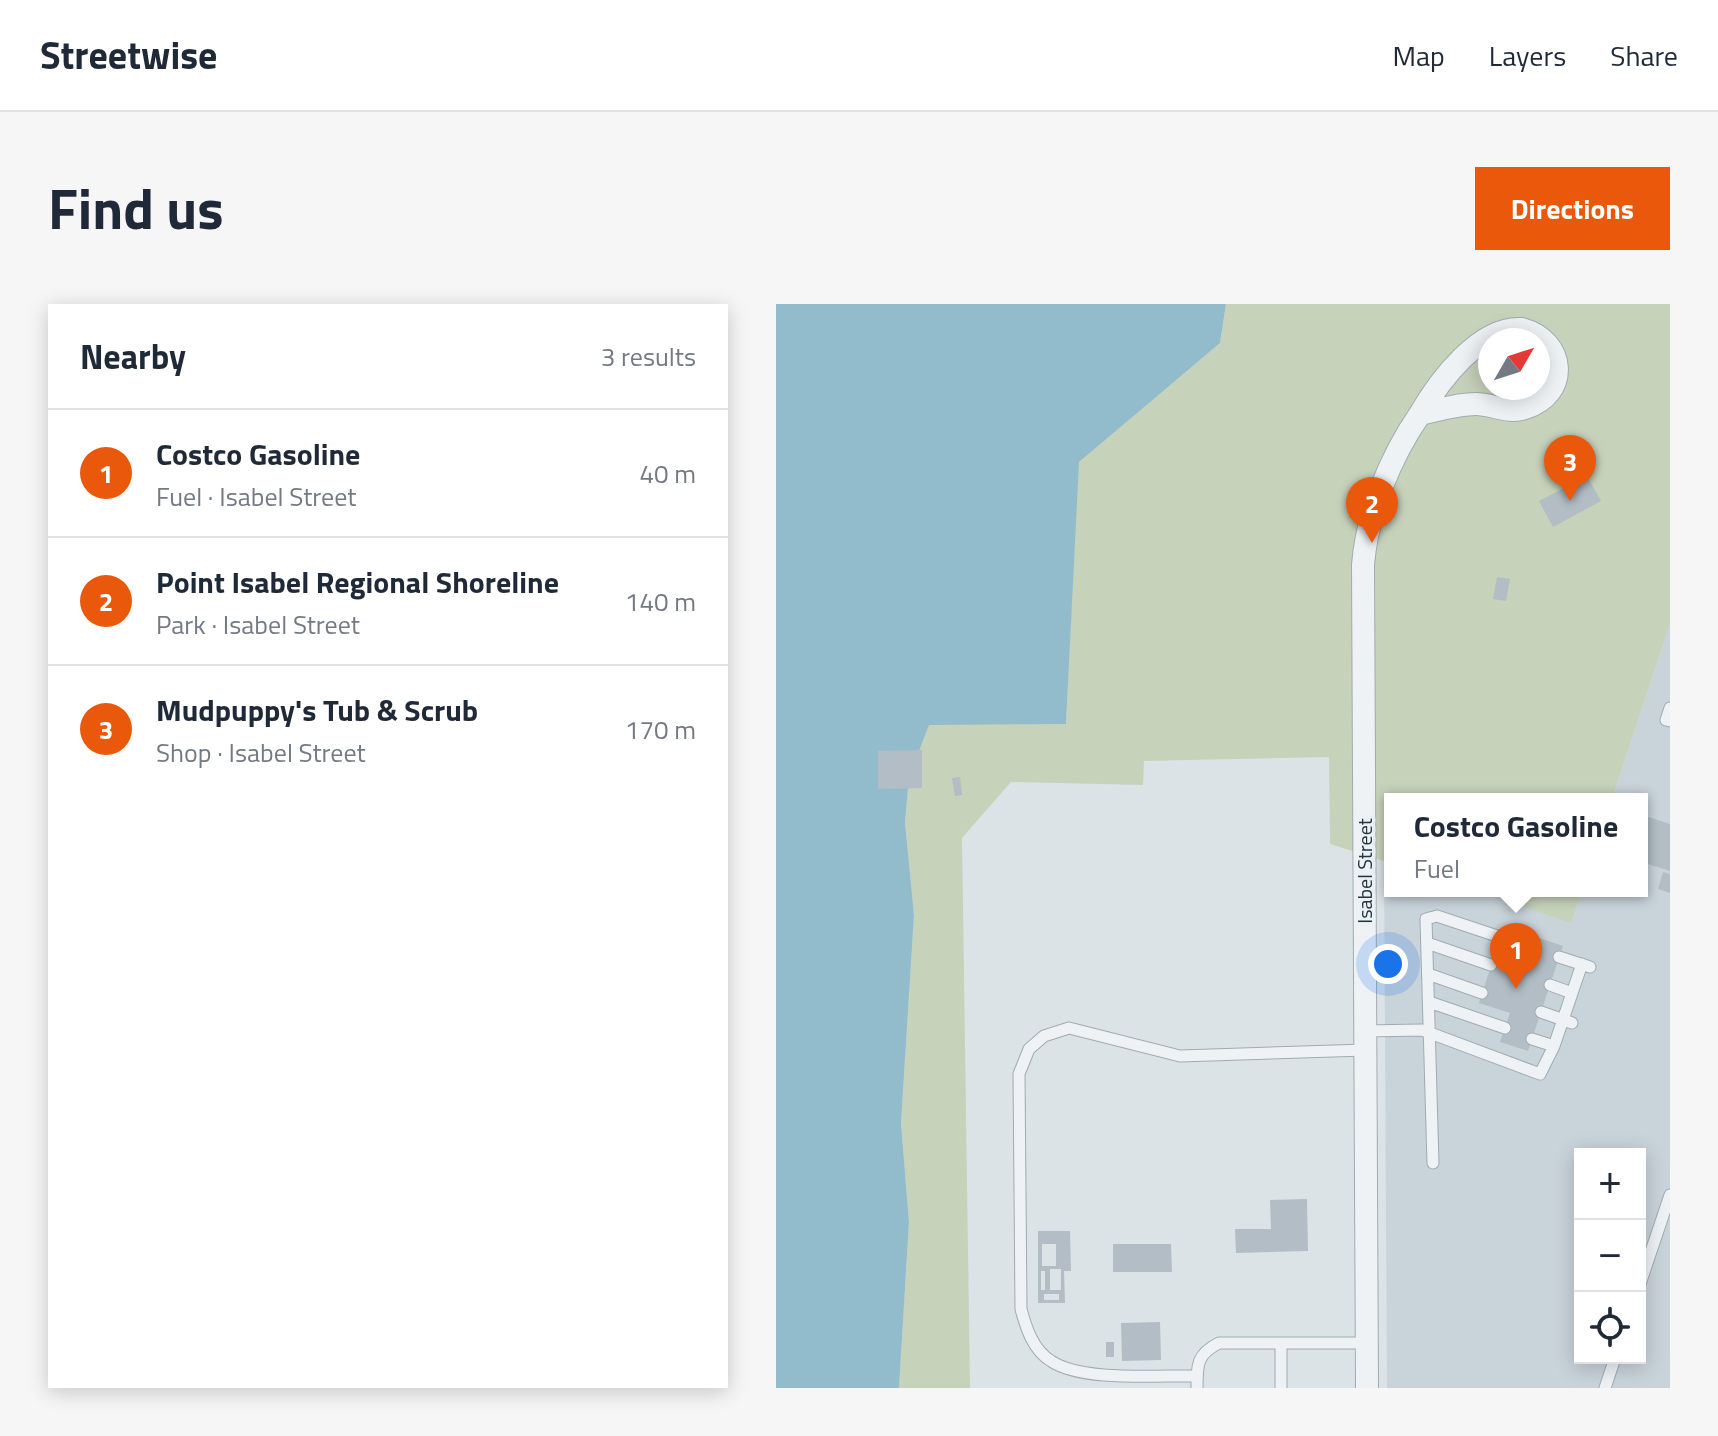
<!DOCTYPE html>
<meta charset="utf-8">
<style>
:root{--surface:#fff;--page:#f6f6f7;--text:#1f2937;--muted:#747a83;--line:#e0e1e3;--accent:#ea580c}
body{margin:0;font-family:"Titillium Web",sans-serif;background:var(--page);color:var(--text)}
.controls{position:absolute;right:24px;bottom:24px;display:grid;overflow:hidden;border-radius:0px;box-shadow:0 4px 20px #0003}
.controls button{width:72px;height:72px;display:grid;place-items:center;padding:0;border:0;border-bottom:2px solid var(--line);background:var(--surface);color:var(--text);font:40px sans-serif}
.compass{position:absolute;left:702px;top:24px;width:72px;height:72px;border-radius:50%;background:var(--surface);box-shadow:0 4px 20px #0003;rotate:51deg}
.you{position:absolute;left:612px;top:660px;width:28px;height:28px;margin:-20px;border:6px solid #fff;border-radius:50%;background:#1a73e8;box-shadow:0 0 0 12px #1a73e833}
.badge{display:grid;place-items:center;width:52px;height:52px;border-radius:50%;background:var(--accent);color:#fff;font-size:26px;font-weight:700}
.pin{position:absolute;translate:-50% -66px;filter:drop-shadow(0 2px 4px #0008)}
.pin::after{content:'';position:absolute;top:42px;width:28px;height:24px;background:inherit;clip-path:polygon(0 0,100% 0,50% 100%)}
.popup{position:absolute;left:608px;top:489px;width:264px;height:104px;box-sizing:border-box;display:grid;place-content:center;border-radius:0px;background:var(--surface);filter:drop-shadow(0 2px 6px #0005);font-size:26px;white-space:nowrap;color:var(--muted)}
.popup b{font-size:30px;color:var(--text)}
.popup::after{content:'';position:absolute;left:50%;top:100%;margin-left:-16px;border:16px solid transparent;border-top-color:var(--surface)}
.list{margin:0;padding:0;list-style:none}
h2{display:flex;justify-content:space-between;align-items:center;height:104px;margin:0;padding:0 32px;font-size:34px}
h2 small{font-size:26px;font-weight:400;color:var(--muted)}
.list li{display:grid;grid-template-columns:52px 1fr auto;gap:24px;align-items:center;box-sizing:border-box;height:128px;padding:0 32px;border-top:2px solid var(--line)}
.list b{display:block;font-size:30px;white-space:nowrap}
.list p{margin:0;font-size:26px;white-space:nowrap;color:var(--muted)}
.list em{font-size:26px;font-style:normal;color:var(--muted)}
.icon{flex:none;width:44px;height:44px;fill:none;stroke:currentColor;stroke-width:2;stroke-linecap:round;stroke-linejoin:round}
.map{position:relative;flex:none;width:894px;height:1084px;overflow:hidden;border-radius:0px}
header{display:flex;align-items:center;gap:48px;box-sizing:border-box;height:112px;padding:0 40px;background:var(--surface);border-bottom:2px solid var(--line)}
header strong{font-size:38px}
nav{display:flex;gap:44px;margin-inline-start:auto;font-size:28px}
.intro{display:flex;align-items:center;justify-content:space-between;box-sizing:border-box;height:192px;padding:0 48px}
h1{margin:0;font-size:56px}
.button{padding:20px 36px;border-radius:0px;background:var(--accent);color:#fff;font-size:28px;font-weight:700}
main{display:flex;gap:48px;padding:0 48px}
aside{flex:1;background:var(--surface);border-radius:0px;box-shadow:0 4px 20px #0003}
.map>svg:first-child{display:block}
.built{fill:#c9d3da;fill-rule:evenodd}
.green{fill:#c7d2bb;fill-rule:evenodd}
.water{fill:#92bccc}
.building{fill:#b2bdc5;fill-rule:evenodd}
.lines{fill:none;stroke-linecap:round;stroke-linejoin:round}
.lane-casing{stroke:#a0abb1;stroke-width:13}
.street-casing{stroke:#a0abb1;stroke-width:24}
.lane{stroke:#eef2f5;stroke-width:11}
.street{stroke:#eef2f5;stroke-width:22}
.labels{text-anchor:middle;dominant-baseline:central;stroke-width:7;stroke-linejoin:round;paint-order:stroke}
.street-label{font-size:20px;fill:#24343f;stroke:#ebf1f5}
</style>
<header>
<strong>Streetwise</strong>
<nav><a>Map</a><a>Layers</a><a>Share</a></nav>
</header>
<div class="intro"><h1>Find us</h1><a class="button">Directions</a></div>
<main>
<aside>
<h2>Nearby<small>3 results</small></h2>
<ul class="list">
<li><span class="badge">1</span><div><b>Costco Gasoline</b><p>Fuel · Isabel Street</p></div><em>40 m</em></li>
<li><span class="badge">2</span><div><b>Point Isabel Regional Shoreline</b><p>Park · Isabel Street</p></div><em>140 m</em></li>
<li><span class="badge">3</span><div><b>Mudpuppy's Tub &amp; Scrub</b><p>Shop · Isabel Street</p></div><em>170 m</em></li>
</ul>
</aside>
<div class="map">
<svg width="894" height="1084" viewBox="0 0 894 1084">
<rect width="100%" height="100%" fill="#dbe3e7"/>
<path class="built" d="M 894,320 L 894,1084 L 611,1084 L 608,558 L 614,559 L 614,587 L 703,587 L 795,618 L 806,587 L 866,587 L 866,495 L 836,495 ZM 804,850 L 864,850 L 864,1054 L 804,1054 Z"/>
<path class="green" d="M 450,0 L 894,0 L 894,320 L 836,495 L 614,495 L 614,559 L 554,540 L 553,453 L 368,457 L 367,481 L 235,478 L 186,534 L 194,1084 L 123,1084 L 133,918 L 125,819 L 138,611 L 129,518 L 133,473 L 153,420 L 290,420 L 302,158 L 444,39 ZM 714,36 L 762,36 L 762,84 L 714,84 Z
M 703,587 L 806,587 L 795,619 Z"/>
<path class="water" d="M 0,0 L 450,0 L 444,39 L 303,158 L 290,420 L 153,421 L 133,473 L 129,518 L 138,611 L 125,819 L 133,918 L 123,1084 L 0,1084 Z"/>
<path class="building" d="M 811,172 L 825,197 L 777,223 L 763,197 Z
M 721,273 L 734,275 L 730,297 L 717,295 Z
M 146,446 L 146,484 L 102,485 L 102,447 Z
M 184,473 L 186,491 L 179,492 L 176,474 Z
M 866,511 L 894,520 L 894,567 L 866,558 Z
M 887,568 L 894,570 L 894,589 L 882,585 Z
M 728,622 L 787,642 L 752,747 L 724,738 L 734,709 L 703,699 Z
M 531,895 L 532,947 L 460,949 L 459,925 L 495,925 L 494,896 Z
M 262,927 L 294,927 L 295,967 L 288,967 L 289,999 L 262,999 ZM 266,940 L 280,940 L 280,962 L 266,962 ZM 274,965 L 285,965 L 285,986 L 274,986 ZM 265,967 L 269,967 L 269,986 L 265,986 ZM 268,990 L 283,990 L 283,996 L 268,996 Z
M 337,940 L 395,940 L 396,968 L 337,968 Z
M 384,1018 L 385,1056 L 346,1057 L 345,1019 Z
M 330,1038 L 338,1038 L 338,1053 L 330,1053 Z"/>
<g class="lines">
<defs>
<path id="lane" d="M 894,404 L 890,416 L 894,417
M 651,639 L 715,661
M 783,653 L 814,663
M 652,670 L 706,689
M 774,681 L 796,689
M 653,698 L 729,724
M 765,708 L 796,719
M 589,727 L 646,726 L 764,770 L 778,742 L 806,660
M 756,735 L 778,742
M 657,859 L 650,615 L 661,612 L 724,633
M 864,980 L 894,891
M 421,1072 C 383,1071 306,1078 275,1057 C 257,1046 250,1024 245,1005 L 243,770 L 253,745 L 268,732 L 293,724 L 404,752 L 589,746
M 421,1084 C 421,1060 421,1050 443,1039 L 591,1039
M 505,1084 L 505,1039
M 829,1084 L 839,1054"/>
<path id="street" d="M 746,25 C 790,37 794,90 749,104 C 733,110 716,100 700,100 C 681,100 662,106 644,110 C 663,77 704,22 746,25 Z
M 591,1084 L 587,261 C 591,209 615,152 644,110"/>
</defs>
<use href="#lane" class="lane-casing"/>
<use href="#street" class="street-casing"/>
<use href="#lane" class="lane"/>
<use href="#street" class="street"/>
</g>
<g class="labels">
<g class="street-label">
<text transform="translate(588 567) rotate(-90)">Isabel Street</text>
</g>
</g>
</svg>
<div class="controls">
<button>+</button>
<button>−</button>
<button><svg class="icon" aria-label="locate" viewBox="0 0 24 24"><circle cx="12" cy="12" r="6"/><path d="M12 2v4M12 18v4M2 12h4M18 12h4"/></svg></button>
</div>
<svg class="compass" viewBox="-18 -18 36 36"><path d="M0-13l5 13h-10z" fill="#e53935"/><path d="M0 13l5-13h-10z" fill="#747a83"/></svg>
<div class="you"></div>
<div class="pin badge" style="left:740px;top:685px">1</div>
<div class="popup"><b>Costco Gasoline</b>Fuel</div>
<div class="pin badge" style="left:596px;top:239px">2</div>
<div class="pin badge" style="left:794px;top:197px">3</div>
</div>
</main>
